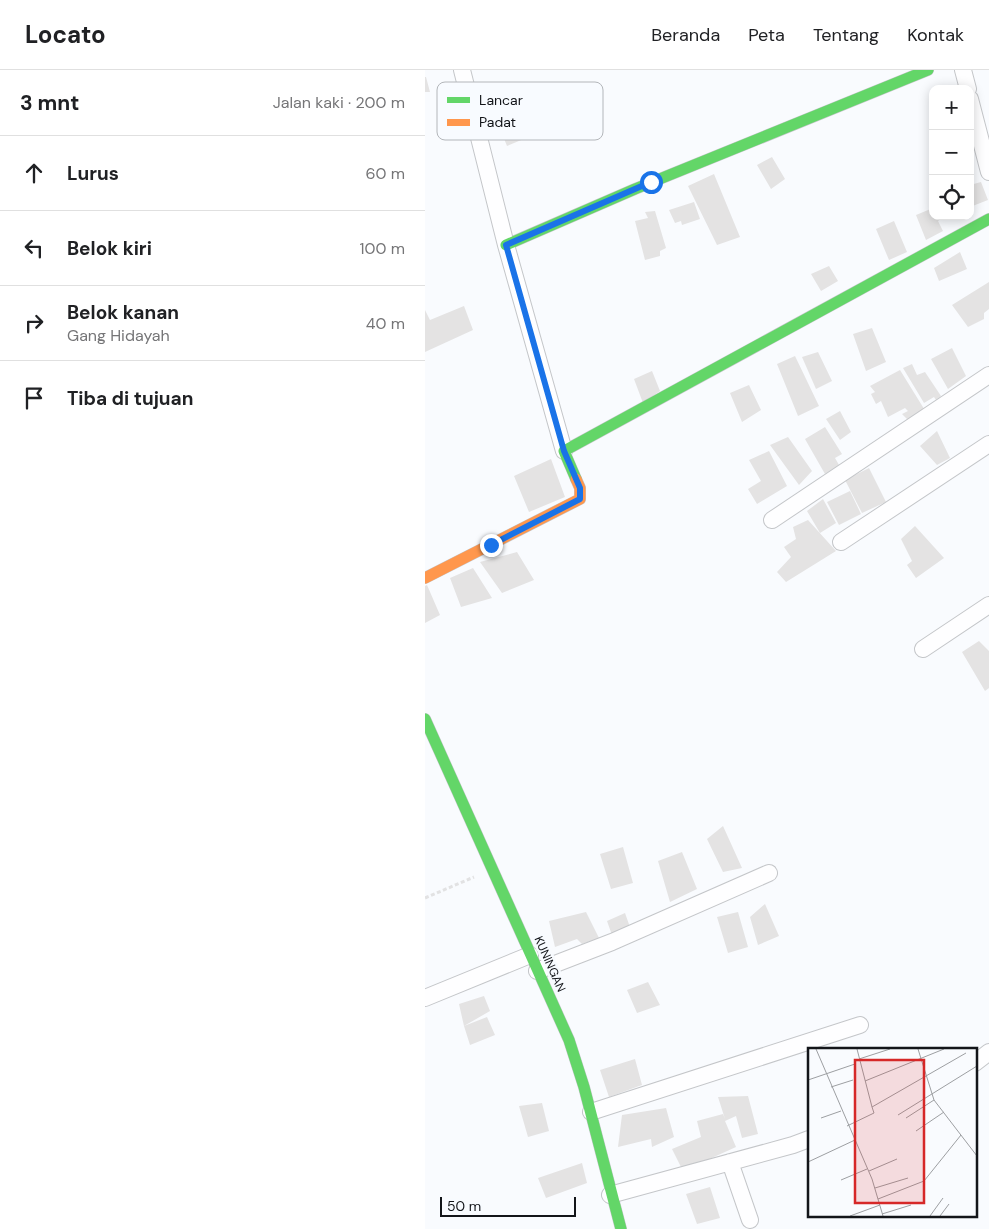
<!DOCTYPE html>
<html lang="id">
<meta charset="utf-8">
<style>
:root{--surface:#fff;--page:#f6f6f6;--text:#202124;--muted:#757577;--line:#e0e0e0}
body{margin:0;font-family:"DM Sans",sans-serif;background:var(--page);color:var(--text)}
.controls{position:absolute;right:15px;top:15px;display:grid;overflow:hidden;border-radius:10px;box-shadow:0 2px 12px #0003}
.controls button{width:45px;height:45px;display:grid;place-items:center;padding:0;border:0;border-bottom:1px solid var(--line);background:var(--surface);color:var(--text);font:25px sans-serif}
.scale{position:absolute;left:15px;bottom:12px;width:136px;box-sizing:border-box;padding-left:5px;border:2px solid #131519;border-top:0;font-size:14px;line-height:18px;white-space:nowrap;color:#131519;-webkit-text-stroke:4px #f8fbff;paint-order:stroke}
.stop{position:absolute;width:15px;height:15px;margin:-11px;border:4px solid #1a73e8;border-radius:50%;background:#fff}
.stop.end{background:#1a73e8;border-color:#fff;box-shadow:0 1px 5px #0008}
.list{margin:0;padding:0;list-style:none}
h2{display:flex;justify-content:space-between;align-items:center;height:65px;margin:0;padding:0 20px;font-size:21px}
h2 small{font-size:16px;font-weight:400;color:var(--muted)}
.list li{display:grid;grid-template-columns:32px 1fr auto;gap:15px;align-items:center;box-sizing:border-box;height:75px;padding:0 20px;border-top:1px solid var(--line)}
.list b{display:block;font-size:19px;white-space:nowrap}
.list p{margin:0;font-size:16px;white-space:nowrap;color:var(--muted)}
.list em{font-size:16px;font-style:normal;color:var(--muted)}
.icon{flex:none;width:28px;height:28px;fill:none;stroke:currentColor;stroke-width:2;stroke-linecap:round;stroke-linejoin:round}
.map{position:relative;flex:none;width:564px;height:1159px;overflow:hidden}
header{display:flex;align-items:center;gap:30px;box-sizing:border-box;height:70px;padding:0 25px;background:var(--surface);border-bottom:1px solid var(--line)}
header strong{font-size:24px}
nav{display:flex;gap:28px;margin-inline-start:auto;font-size:18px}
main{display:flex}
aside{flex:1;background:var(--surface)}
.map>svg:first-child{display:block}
.building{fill:#e4e3e3}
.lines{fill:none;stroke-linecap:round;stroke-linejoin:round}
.street-casing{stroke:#c4c6c9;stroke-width:18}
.fast-casing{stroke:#c4c6c9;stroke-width:12}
.slow-casing{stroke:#c4c6c9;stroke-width:12}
.path{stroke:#e2e2e3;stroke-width:3;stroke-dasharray:4 2.5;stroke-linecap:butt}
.street{stroke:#fefeff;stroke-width:16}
.fast{stroke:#63d668;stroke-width:11}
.slow{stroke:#ff974d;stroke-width:11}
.route{stroke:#1a73e8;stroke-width:6}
.labels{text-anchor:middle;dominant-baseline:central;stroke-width:5;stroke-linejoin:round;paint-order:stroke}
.street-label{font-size:12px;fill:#131519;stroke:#f8fbff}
.inset-road{fill:none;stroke:#9d9fa2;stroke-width:1}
.view{fill:#d62828;fill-opacity:0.15;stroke:#d62828;stroke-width:2.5}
.inset-edge{fill:none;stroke:#131519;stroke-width:2.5}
.key{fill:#f8fbff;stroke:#b3b6ba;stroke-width:1}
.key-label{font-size:14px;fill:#131519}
</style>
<header>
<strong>Locato</strong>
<nav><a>Beranda</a><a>Peta</a><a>Tentang</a><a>Kontak</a></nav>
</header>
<main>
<aside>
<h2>3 mnt<small>Jalan kaki · 200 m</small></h2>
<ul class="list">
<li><svg class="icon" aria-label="ahead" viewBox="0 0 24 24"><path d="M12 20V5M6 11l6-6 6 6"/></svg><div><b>Lurus</b></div><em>60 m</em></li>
<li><svg class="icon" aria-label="left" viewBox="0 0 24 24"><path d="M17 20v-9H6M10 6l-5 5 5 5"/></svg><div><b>Belok kiri</b></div><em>100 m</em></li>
<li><svg class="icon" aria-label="right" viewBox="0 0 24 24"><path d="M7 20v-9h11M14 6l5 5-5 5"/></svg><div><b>Belok kanan</b><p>Gang Hidayah</p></div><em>40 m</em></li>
<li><svg class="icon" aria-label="arrive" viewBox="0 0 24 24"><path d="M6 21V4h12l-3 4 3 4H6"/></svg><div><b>Tiba di tujuan</b></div></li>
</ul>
</aside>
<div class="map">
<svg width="564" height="1159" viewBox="0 0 564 1159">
<rect width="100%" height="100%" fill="#f9fbfe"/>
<path class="building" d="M 0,7 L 1,7 L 5,22 L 0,22 Z
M 127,24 L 142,51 L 82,76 L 72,51 Z
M 347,87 L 360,109 L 346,119 L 332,95 Z
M 289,104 L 315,167 L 292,175 L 263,116 Z
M 556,112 L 563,130 L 545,137 L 545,115 Z
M 269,132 L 275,149 L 257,155 L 256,151 L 250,153 L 244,140 Z
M 508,138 L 508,146 L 520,146 L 513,151 L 518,161 L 501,170 L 491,145 Z
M 230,141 L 241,178 L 235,181 L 235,186 L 220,190 L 210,151 L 223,148 L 220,142 Z
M 469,151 L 482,182 L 464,190 L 451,159 Z
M 535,182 L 542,199 L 514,211 L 509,198 Z
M 404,196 L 413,211 L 396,221 L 386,204 Z
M 564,212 L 564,239 L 559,243 L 559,249 L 543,257 L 527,235 Z
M 39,236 L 48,260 L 0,282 L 0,240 L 5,250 Z
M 447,258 L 461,292 L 441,301 L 428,264 Z
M 527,278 L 541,306 L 523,319 L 506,289 Z
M 393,282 L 407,311 L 391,319 L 377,287 Z
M 370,286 L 394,336 L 373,346 L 352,294 Z
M 487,294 L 492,305 L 500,302 L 516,326 L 511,330 L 509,327 L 499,333 L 478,298 Z
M 475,300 L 501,342 L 486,353 L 477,344 L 483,341 L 480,338 L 463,347 L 456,331 L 451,334 L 446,324 L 450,322 L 445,316 Z
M 227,301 L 235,321 L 218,333 L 209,309 Z
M 324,315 L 336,340 L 317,352 L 305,323 Z
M 415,341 L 426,362 L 415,370 L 401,349 Z
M 400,357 L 417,384 L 410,388 L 414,395 L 400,404 L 380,369 Z
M 512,361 L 525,388 L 512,395 L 495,376 Z
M 363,367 L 387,401 L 374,415 L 345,375 Z
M 344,381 L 362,416 L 332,434 L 323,419 L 336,411 L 324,390 Z
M 126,389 L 140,427 L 104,442 L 89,406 Z
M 444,398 L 461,432 L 437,443 L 420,410 Z
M 425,421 L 436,444 L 414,455 L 402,432 Z
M 398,429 L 411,453 L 395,463 L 382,441 Z
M 383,450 L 411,481 L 361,512 L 352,502 L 366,487 L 359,477 L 371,469 L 368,457 Z
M 490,456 L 519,488 L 491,508 L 482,495 L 487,491 L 476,469 Z
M 92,482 L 109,510 L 77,523 L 55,492 Z
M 48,498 L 67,528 L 36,537 L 25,508 Z
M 2,515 L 15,545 L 0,553 L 0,516 Z
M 554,571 L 564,581 L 564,618 L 560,621 L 537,582 Z
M 298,756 L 317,798 L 298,802 L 282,769 Z
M 198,777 L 208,813 L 186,819 L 175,784 Z
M 257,782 L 272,819 L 245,832 L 233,791 Z
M 340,834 L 354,866 L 333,875 L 325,847 Z
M 161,842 L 174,868 L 157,874 L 152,869 L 130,877 L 124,851 Z
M 313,842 L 323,877 L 303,883 L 292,847 Z
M 200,843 L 206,860 L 188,868 L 182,851 Z
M 223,912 L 235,935 L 212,943 L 202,920 Z
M 59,926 L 65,941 L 39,956 L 62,947 L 70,965 L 45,975 L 39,956 L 34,934 Z
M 210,989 L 217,1015 L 184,1027 L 175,1000 Z
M 323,1026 L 333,1064 L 317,1068 L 311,1046 L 300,1051 L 311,1077 L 280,1091 L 256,1097 L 247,1079 L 276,1067 L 272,1051 L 298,1044 L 300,1049 L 293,1027 Z
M 117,1033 L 124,1061 L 103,1067 L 94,1036 Z
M 241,1038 L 249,1067 L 227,1077 L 226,1069 L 193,1077 L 197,1045 Z
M 157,1093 L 162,1113 L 121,1128 L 113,1108 Z
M 285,1117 L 295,1148 L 272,1154 L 261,1124 Z"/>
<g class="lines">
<defs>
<path id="street" d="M 37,0 L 81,175 L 139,381
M 538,0 L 543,19
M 545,29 L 564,102
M 347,450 L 564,305
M 416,472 L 564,374
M 498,579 L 564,535
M 112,901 L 187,872 L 344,803
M 0,928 L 105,885
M 550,993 L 564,982
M 166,1042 L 435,955
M 305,1092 L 325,1150
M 185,1125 L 368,1075 L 384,1069"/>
<path id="fast" d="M 81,175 L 210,119 L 503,0
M 151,409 L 139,381 L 564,149
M 0,649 L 144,970 L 159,1017 L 196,1159"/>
<path id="slow" d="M 0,508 L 155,429 L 155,418 L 151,409"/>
</defs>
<use href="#street" class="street-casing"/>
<use href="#fast" class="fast-casing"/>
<use href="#slow" class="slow-casing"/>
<path class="path" d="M 0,828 L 49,807"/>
<use href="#street" class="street"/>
<use href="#fast" class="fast"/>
<use href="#slow" class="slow"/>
</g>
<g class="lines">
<path class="route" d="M 66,475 L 155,429 L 155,418 L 139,381 L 81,175 L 226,112"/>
</g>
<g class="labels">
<g class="street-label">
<text transform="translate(125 894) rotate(66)">KUNINGAN</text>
</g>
</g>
<g transform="translate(383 978)">
<rect width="169" height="169" fill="#f9fbfe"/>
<path class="inset-road" d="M 8,1 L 64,131 L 75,168M 49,1 L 64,59M 110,1 L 126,52 L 169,108M 51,11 L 82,1M 0,32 L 47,16M 57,33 L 136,1M 23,39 L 45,32M 90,67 L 169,18M 13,70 L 33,63M 98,70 L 126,52M 39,78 L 66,65 L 64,59 L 158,5M 108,83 L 136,64M 0,114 L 47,92M 61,123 L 89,111M 33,132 L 59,121M 67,140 L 100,130M 70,151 L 116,133 L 153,87M 74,166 L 103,157M 42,168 L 72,157M 122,168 L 135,150M 132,168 L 141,156"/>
<path class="view" d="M 47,12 L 116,12 L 116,155 L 47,155 Z"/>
<rect width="169" height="169" class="inset-edge"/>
</g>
<rect x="12" y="12" width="166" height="58" rx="8" class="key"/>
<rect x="22" y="27" width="23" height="6" fill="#63d668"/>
<rect x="22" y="49" width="23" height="7" fill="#ff974d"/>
<g class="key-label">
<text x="54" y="35">Lancar</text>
<text x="54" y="57">Padat</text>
</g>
</svg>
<div class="controls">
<button>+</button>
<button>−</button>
<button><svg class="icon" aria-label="locate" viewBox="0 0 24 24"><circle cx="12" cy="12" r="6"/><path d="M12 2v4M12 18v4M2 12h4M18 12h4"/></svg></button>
</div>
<div class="scale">50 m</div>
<div class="stop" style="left:226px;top:112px"></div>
<div class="stop end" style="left:66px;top:475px"></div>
</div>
</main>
